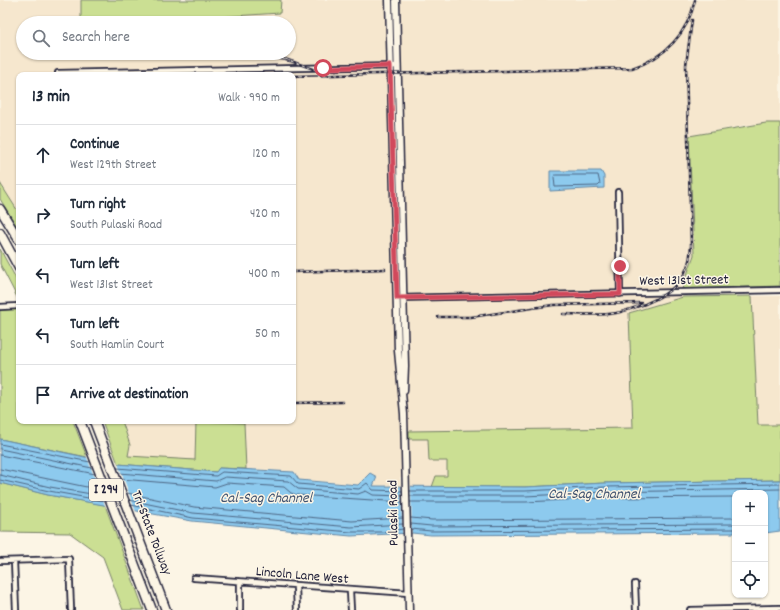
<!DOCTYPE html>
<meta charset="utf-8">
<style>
:root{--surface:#fff;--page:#f6f6f7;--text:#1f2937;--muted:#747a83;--line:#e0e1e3}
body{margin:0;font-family:Dekko,sans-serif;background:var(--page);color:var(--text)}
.controls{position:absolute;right:12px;bottom:12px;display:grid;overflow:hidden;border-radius:8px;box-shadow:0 1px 3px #0004}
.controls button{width:36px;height:36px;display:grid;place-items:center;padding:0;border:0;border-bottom:1px solid var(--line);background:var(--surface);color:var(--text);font:20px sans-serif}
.stop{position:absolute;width:12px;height:12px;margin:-9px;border:3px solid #d1495b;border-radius:50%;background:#fff}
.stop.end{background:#d1495b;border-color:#fff;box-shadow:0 1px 4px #0008}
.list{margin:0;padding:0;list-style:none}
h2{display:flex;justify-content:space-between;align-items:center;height:52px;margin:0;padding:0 16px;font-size:17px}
h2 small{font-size:13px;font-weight:400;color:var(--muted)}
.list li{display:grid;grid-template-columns:26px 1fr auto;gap:12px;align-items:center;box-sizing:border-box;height:60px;padding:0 16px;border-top:1px solid var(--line)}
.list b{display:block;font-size:15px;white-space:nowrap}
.list p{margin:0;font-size:13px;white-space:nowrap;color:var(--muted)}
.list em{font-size:13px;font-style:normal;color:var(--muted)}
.icon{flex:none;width:22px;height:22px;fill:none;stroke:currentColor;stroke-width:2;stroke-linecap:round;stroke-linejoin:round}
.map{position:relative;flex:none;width:780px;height:610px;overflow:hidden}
.search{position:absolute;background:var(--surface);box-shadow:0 1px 3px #0004;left:16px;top:16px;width:280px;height:44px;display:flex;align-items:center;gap:10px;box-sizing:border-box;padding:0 14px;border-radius:22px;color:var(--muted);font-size:15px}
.panel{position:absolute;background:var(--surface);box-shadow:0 1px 3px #0004;left:16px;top:72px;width:280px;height:352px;border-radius:8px}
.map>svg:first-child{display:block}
.built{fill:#f6e7ce}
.green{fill:#cbdf93;stroke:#768067}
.water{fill:#8dcaee;stroke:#6287a6}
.pier{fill:#fcf5e5}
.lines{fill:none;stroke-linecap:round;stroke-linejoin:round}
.shore{stroke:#4d6583;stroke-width:1}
.street-casing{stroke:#22223b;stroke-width:8}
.secondary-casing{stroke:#22223b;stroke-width:9}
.highway-casing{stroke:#22223b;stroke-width:11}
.street{stroke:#fcf5e5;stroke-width:4.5}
.secondary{stroke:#fcf5e5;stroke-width:6}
.highway{stroke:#fcf5e5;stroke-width:8}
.rail-casing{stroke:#22223b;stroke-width:2.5}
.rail{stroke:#fcf5e5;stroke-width:1;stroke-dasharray:3;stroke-linecap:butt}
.route{stroke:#d1495b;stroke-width:5}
.labels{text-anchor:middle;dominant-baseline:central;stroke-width:3;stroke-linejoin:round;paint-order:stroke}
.shield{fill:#fcf5e5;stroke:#63616e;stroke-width:1}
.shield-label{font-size:13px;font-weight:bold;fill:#22223b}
.street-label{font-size:14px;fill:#22223b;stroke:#fcf5e5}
.water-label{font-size:15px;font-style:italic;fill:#425471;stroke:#fcf5e5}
</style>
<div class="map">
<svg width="780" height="610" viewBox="0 0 780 610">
<rect width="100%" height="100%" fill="#fcf5e5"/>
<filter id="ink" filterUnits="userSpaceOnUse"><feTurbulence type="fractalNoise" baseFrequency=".025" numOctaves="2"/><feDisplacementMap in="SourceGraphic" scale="8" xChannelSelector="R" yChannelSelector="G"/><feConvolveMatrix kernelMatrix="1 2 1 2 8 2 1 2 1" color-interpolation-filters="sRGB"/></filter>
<g filter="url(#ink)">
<path class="built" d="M 0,0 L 81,0 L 81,23 L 23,23 L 23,53 L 289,53 L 289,23 L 160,23 L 155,21 L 280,12 L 281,0 L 780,0 L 780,123 L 747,125 L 689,136 L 694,255 L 682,289 L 683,297 L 629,313 L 633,428 L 567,430 L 428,439 L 447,461 L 448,476 L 436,476 L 432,487 L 411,487 L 410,477 L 400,477 L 401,487 L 372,486 L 370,473 L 358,485 L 299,480 L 294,472 L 219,468 L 217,472 L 127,464 L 130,445 L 122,421 L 293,421 L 293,75 L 19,75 L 19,213 L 0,183 Z
M 752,296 L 780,296 L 780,425 L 758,426 Z"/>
<path class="green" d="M 81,0 L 281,0 L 280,13 L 156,21 L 160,23 L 81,23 Z
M 766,123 L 780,123 L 780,286 L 682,289 L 694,255 L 689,136 Z
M 0,183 L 19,213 L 19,230 L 0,199 Z
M 0,249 L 19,284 L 19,301 L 0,264 Z
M 752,296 L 758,425 L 780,425 L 780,480 L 605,483 L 525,487 L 432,487 L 436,476 L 447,476 L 447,461 L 429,461 L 428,439 L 409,439 L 409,431 L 633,428 L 629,313 L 683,297 Z
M 19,309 L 19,421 L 73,421 L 87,457 L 0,439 L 0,310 Z
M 102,421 L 122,421 L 130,445 L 128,456 L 195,460 L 196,421 L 244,423 L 246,469 L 219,468 L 217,472 L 118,464 Z
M 0,483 L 48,495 L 105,505 L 144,610 L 123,610 L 103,557 L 70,533 L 0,532 Z"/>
<path class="water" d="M 550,171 L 601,171 L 604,176 L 604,188 L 550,191 Z
M 0,439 L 118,464 L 216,472 L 219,468 L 294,472 L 299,480 L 358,485 L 370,473 L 377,477 L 373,486 L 525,487 L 605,483 L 780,480 L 780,531 L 765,533 L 765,493 L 735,493 L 735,533 L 431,535 L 412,533 L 351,536 L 192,521 L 48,495 L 0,483 Z"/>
<path class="pier" d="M 86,455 L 117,461 L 136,512 L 106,508 Z
M 401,485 L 411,485 L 412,533 L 402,533 Z"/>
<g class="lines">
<path class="shore" d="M 556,175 L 598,175 L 600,184 L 598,186 L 555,187 L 554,177 Z
M 0,444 L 90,462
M 0,449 L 92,468
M 0,455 L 95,474
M 117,468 L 216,476 L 222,472 L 291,476 L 298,484 L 333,487 L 359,489 L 367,483 L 373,490 L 402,491
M 0,469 L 101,490
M 119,473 L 216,481 L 225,477 L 288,481 L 298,489 L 358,494 L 366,491 L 373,495 L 402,496
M 0,475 L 50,487 L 103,496
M 121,479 L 215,487 L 227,483 L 284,487 L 291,493 L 297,495 L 402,502
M 0,480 L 49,491 L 105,501
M 410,491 L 525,491 L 605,487 L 780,484
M 127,493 L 194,507 L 352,521 L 403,518
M 410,496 L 525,496 L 605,492 L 780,489
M 129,500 L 193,513 L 351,527 L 403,524
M 410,502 L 526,502 L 606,498 L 735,497
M 131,505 L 193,518 L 351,532 L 382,532 L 403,529
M 411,518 L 432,520 L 735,518
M 411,524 L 431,526 L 735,524
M 411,529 L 431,531 L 735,529"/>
<defs>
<path id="street" d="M 58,75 L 58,73 L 398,66
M 618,192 L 620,294
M 397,298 L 780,290
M 0,307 L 19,306
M 0,561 L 69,559 L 71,610
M 14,561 L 16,610
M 194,578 L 409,593
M 240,582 L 240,610
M 635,584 L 636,610
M 296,587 L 297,610
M 350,591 L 351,610
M 690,610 L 780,608"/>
<path id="secondary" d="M 389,0 L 398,351 L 404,414 L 409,610
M 396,0 L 405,366 L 404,391"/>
<path id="highway" d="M 0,209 L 19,240
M 0,233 L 19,268
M 80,421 L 152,610
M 94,421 L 166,610"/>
</defs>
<use href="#street" class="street-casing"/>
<use href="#secondary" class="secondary-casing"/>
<use href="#highway" class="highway-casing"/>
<use href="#street" class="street"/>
<use href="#secondary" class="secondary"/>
<use href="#highway" class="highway"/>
<defs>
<path id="rail" d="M 169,57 L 265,55 L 290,61
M 285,59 L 325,73
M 293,76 L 632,68 C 665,58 688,33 695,0
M 293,272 L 385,269
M 563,314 C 580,314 599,316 616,313 C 626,311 636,307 645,304 C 674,292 690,278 691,245 L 686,65 L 692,20
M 438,317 L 471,317 L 553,305 L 641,303
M 293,403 L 343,402"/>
</defs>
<use href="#rail" class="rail-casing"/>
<use href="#rail" class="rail"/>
</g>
</g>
<g class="lines" filter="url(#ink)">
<path class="route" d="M 323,68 L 390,66 L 397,298 L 620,294 L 620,266"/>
</g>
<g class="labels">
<rect class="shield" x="89" y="479" width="34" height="22" rx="3"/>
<g class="shield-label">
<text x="106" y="490">I 294</text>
</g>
<g class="street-label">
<text transform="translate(684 281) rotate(-1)">West 131st Street</text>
<text transform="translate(394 513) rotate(-91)">Pulaski Road</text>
<text transform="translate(151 533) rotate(69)">Tri-State Tollway</text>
<text transform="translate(302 576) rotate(5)">Lincoln Lane West</text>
</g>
<g class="water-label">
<text x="594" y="495">Cal-Sag Channel</text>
<text x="266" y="499">Cal-Sag Channel</text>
</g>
</g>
</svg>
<div class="controls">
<button>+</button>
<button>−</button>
<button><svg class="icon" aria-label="locate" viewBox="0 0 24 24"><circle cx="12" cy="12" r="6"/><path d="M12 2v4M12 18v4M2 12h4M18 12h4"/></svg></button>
</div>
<div class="stop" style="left:323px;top:68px"></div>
<div class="stop end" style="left:620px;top:266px"></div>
<div class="search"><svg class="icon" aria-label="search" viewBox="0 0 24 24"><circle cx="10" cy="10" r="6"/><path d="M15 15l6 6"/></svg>Search here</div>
<section class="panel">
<h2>13 min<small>Walk · 990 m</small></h2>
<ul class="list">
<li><svg class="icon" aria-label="ahead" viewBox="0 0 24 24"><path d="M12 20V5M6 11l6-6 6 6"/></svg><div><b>Continue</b><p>West 129th Street</p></div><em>120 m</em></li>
<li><svg class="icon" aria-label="right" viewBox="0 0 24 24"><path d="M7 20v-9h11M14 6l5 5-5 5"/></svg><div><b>Turn right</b><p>South Pulaski Road</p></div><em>420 m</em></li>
<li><svg class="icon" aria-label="left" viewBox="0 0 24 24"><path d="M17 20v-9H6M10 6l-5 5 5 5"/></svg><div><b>Turn left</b><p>West 131st Street</p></div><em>400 m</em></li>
<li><svg class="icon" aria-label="left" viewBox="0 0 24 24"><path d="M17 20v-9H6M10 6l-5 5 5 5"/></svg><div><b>Turn left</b><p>South Hamlin Court</p></div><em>50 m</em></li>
<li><svg class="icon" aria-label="arrive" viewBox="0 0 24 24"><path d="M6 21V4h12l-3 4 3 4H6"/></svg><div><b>Arrive at destination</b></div></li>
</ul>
</section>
</div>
